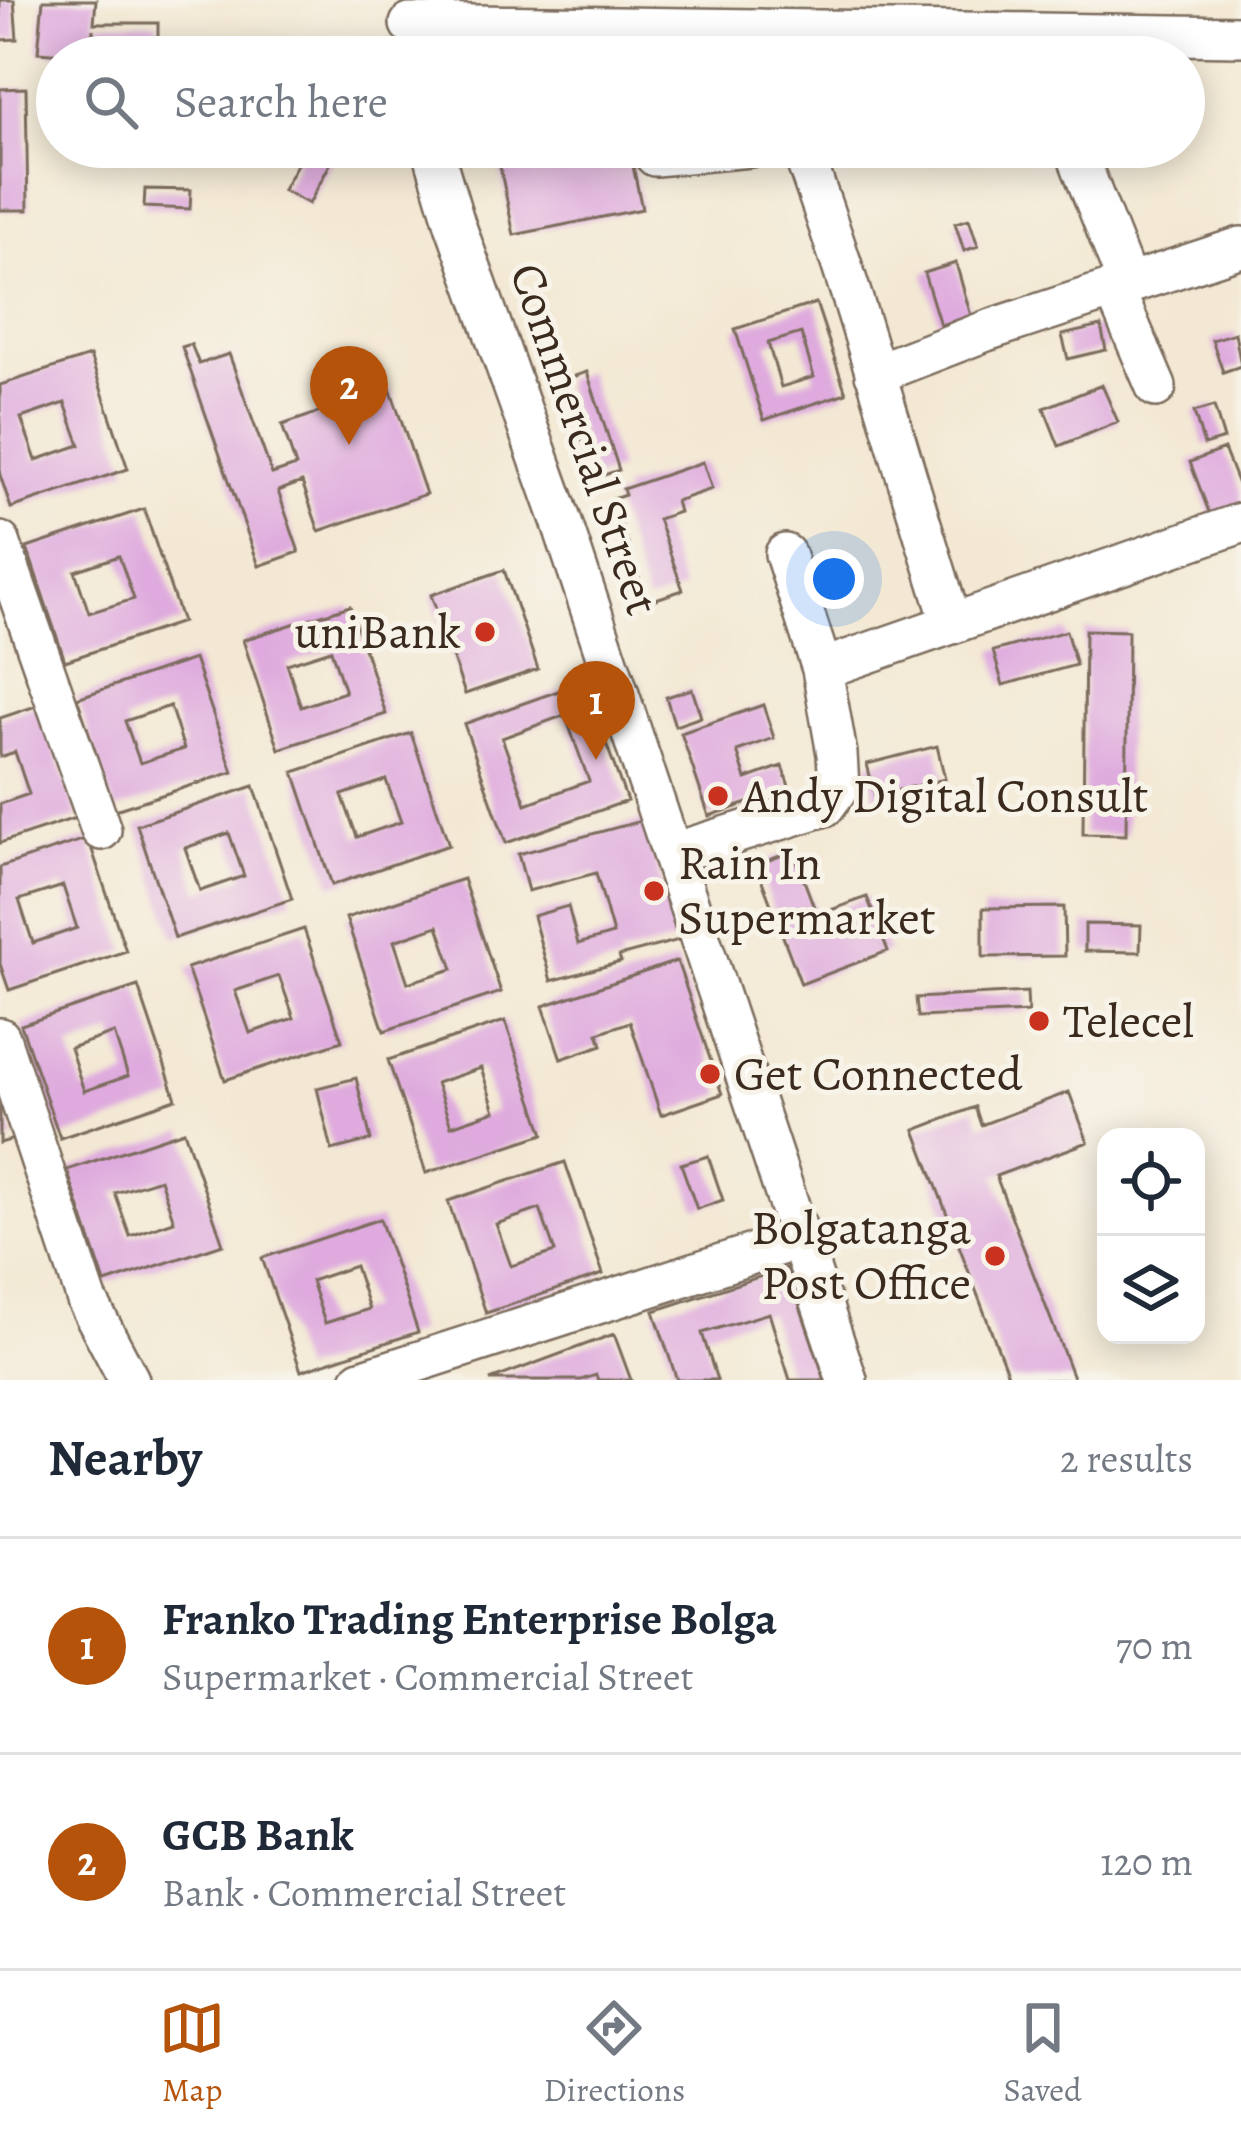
<!DOCTYPE html>
<meta charset="utf-8">
<style>
:root{--surface:#fff;--page:#f2f2f3;--text:#1f2937;--muted:#747a83;--line:#e0e1e3;--accent:#b45309}
body{margin:0;font-family:Alegreya,serif;background:var(--page);color:var(--text)}
.controls{position:absolute;right:36px;bottom:36px;display:grid;overflow:hidden;border-radius:24px;box-shadow:0 6px 30px #0003}
.controls button{width:108px;height:108px;display:grid;place-items:center;padding:0;border:0;border-bottom:3px solid var(--line);background:var(--surface);color:var(--text);font:60px sans-serif}
.you{position:absolute;left:834px;top:579px;width:42px;height:42px;margin:-30px;border:9px solid #fff;border-radius:50%;background:#1a73e8;box-shadow:0 0 0 18px #1a73e833}
.badge{display:grid;place-items:center;width:78px;height:78px;border-radius:50%;background:var(--accent);color:#fff;font-size:39px;font-weight:700}
.pin{position:absolute;translate:-50% -99px;filter:drop-shadow(0 3px 6px #0008)}
.pin::after{content:'';position:absolute;top:63px;width:42px;height:36px;background:inherit;clip-path:polygon(0 0,100% 0,50% 100%)}
.list{margin:0;padding:0;list-style:none}
h2{display:flex;justify-content:space-between;align-items:center;height:156px;margin:0;padding:0 48px;font-size:51px}
h2 small{font-size:39px;font-weight:400;color:var(--muted)}
.list li{display:grid;grid-template-columns:78px 1fr auto;gap:36px;align-items:center;box-sizing:border-box;height:216px;padding:0 48px;border-top:3px solid var(--line)}
.list b{display:block;font-size:45px;white-space:nowrap}
.list p{margin:0;font-size:39px;white-space:nowrap;color:var(--muted)}
.list em{font-size:39px;font-style:normal;color:var(--muted)}
.icon{flex:none;width:66px;height:66px;fill:none;stroke:currentColor;stroke-width:2;stroke-linecap:round;stroke-linejoin:round}
.map{position:relative;flex:none;width:1241px;height:1380px;overflow:hidden}
.search{position:absolute;background:var(--surface);box-shadow:0 6px 30px #0003;left:36px;right:36px;top:36px;height:132px;display:flex;align-items:center;gap:30px;box-sizing:border-box;padding:0 42px;border-radius:66px;color:var(--muted);font-size:45px}
.sheet{height:588px;background:var(--surface)}
nav{display:flex;justify-content:space-around;align-items:center;box-sizing:border-box;height:168px;border-top:3px solid var(--line);background:var(--surface);font-size:33px;color:var(--muted)}
nav a{display:grid;justify-items:center;gap:6px}
nav .on{color:var(--accent)}
.map>svg:first-child{display:block}
.building{fill:#dfabde;fill-rule:evenodd}
.lines{fill:none;stroke-linecap:round;stroke-linejoin:round}
.minor-casing{stroke:#7b6c5d;stroke-width:44}
.minor{stroke:#fff;stroke-width:39}
.poi-dot{fill:#c8321e;stroke:#f7f3e8;stroke-width:4.5}
.labels{text-anchor:middle;dominant-baseline:central;stroke-width:10;stroke-linejoin:round;paint-order:stroke}
.street-label{font-size:48px;fill:#3b2a1e;stroke:#f7f3e8}
.poi-label{font-size:48px;fill:#3b2a1e;stroke:#f7f3e8;text-anchor:start}
</style>
<div class="map">
<svg width="1241" height="1380" viewBox="0 0 1241 1380">
<rect width="100%" height="100%" fill="#f7f3e8"/>
<filter id="ink" filterUnits="userSpaceOnUse"><feTurbulence type="fractalNoise" baseFrequency=".00833" numOctaves="2"/><feDisplacementMap in="SourceGraphic" scale="24" xChannelSelector="R" yChannelSelector="G"/><feConvolveMatrix kernelMatrix="1 2 1 2 8 2 1 2 1" color-interpolation-filters="sRGB"/></filter>
<filter id="wash" filterUnits="userSpaceOnUse"><feTurbulence type="fractalNoise" baseFrequency=".004" numOctaves="4" result="noise"/><feDisplacementMap in="SourceGraphic" scale="48" xChannelSelector="R" yChannelSelector="G"/><feGaussianBlur stdDeviation="2.7" result="paint"/><feColorMatrix in="noise" values="0 0 0 0 0 0 0 0 0 0 0 0 0 0 0 0 0 1.4 0 .05"/><feComposite in="paint" operator="in"/></filter>
<g filter="url(#wash)">
<rect width="100%" height="100%" fill="#f3e8d3"/>
<g id="blocks">
<path class="building" d="M 0,0 L 14,0 L 17,39 L 0,40 Z
M 43,0 L 96,0 L 94,23 L 158,23 L 158,51 L 94,51 L 93,29 L 91,56 L 38,52 Z
M 57,80 L 57,110 L 54,111 L 51,81 Z
M 26,88 L 28,210 L 0,210 L 0,89 Z
M 270,147 L 339,147 L 309,204 L 283,190 L 298,162 Z
M 496,147 L 629,147 L 642,209 L 514,235 Z
M 145,189 L 191,190 L 190,209 L 144,207 Z
M 969,219 L 978,246 L 964,251 L 955,223 Z
M 956,263 L 971,316 L 940,325 L 924,273 Z
M 816,303 L 846,393 L 764,420 L 735,329 ZM 801,333 L 814,377 L 781,387 L 768,343 Z
M 1101,326 L 1106,350 L 1068,359 L 1062,335 Z
M 1235,333 L 1241,366 L 1223,372 L 1212,340 Z
M 191,344 L 199,364 L 229,354 L 272,474 L 296,466 L 282,425 L 390,388 L 426,494 L 319,531 L 302,482 L 278,491 L 299,552 L 259,566 L 182,347 Z
M 90,356 L 128,469 L 11,508 L 0,475 L 0,385 ZM 65,403 L 80,445 L 36,460 L 21,418 Z
M 587,372 L 619,470 L 595,478 L 563,380 Z
M 1102,385 L 1118,422 L 1059,446 L 1044,408 Z
M 1214,406 L 1224,439 L 1204,445 L 1194,412 Z
M 1224,449 L 1241,492 L 1241,509 L 1212,520 L 1190,462 Z
M 703,462 L 712,489 L 676,501 L 679,512 L 658,519 L 683,590 L 647,602 L 613,499 L 625,495 L 623,489 Z
M 144,509 L 182,622 L 65,661 L 27,548 ZM 119,556 L 134,599 L 89,613 L 75,571 Z
M 504,570 L 538,669 L 465,694 L 431,595 Z
M 350,606 L 386,714 L 279,749 L 243,640 ZM 331,650 L 345,692 L 301,707 L 287,664 Z
M 1085,630 L 1128,631 L 1126,835 L 1083,834 Z
M 1066,631 L 1076,665 L 1003,685 L 993,651 Z
M 194,659 L 233,772 L 115,810 L 77,698 ZM 170,706 L 184,749 L 140,763 L 125,721 Z
M 584,682 L 627,801 L 506,843 L 464,724 ZM 565,715 L 589,781 L 526,804 L 502,738 Z
M 692,689 L 701,717 L 675,726 L 666,697 Z
M 39,705 L 78,817 L 0,843 L 0,804 L 29,794 L 15,752 L 0,757 L 0,718 Z
M 763,705 L 774,738 L 737,751 L 746,779 L 782,766 L 790,789 L 709,816 L 681,733 Z
M 411,733 L 449,845 L 332,885 L 294,772 ZM 386,780 L 401,822 L 357,837 L 342,795 Z
M 937,746 L 945,779 L 875,796 L 867,764 Z
M 254,786 L 292,899 L 175,938 L 137,825 ZM 229,833 L 244,876 L 200,891 L 185,848 Z
M 644,820 L 667,905 L 674,904 L 683,939 L 619,956 L 621,962 L 551,981 L 533,916 L 568,906 L 578,944 L 613,934 L 596,873 L 528,891 L 518,854 Z
M 88,838 L 126,951 L 9,990 L 0,964 L 0,867 ZM 63,886 L 77,928 L 33,943 L 19,900 Z
M 793,851 L 817,915 L 867,897 L 888,951 L 801,984 L 756,865 Z
M 463,879 L 501,992 L 384,1031 L 346,918 ZM 438,926 L 453,969 L 408,983 L 394,941 Z
M 1064,907 L 1065,956 L 983,957 L 983,908 Z
M 1085,924 L 1141,925 L 1140,952 L 1085,951 Z
M 304,929 L 342,1041 L 225,1080 L 187,968 ZM 279,976 L 294,1018 L 250,1033 L 235,991 Z
M 677,961 L 722,1094 L 661,1115 L 630,1022 L 598,1033 L 602,1045 L 561,1059 L 543,1006 Z
M 138,986 L 176,1099 L 60,1138 L 21,1025 ZM 114,1033 L 128,1076 L 84,1091 L 70,1048 Z
M 1027,992 L 1028,1012 L 918,1017 L 916,998 Z
M 505,1021 L 544,1134 L 426,1173 L 388,1060 ZM 481,1068 L 495,1111 L 451,1126 L 436,1083 Z
M 356,1078 L 371,1140 L 332,1150 L 317,1088 Z
M 1069,1092 L 1088,1142 L 996,1176 L 1074,1380 L 1010,1380 L 915,1130 L 975,1107 L 981,1125 Z
M 0,1096 L 14,1139 L 0,1143 Z
M 184,1131 L 223,1244 L 105,1283 L 67,1170 ZM 160,1179 L 174,1221 L 130,1236 L 115,1193 Z
M 708,1156 L 723,1200 L 697,1209 L 681,1164 Z
M 565,1162 L 603,1274 L 486,1313 L 448,1201 ZM 540,1209 L 555,1252 L 511,1266 L 496,1224 Z
M 380,1219 L 418,1332 L 301,1371 L 262,1258 ZM 355,1266 L 369,1309 L 325,1323 L 311,1281 Z
M 787,1268 L 825,1380 L 790,1380 L 769,1313 L 702,1333 L 717,1380 L 677,1380 L 654,1311 Z
M 614,1334 L 631,1380 L 598,1380 L 596,1375 L 581,1380 L 490,1380 Z"/>
</g>
</g>
<g filter="url(#ink)">
<use href="#blocks" fill-opacity="0" stroke="#7b6c5d" stroke-width="3"/>
<g class="lines">
<defs>
<path id="minor" d="M 410,24 L 1241,36
M 432,147 L 455,224 L 562,523 L 847,1380
M 647,147 L 655,156 L 750,147
M 801,147 C 859,304 901,465 952,624
M 1074,147 L 1128,284
M 1114,289 L 1156,387
M 875,374 L 986,331 L 1241,247
M 0,542 L 101,830
M 822,669 L 1241,523
M 673,853 L 825,806 L 839,787 L 837,754 L 822,669 L 785,554
M 0,1038 L 87,1300 L 129,1380
M 361,1380 L 799,1239"/>
</defs>
<use href="#minor" class="minor-casing"/>
<use href="#minor" class="minor"/>
</g>
</g>
<g class="poi-dot">
<circle cx="485" cy="632" r="12"/>
<circle cx="718" cy="796" r="12"/>
<circle cx="654" cy="891" r="12"/>
<circle cx="1039" cy="1021" r="12"/>
<circle cx="710" cy="1074" r="12"/>
<circle cx="995" cy="1256" r="12"/>
</g>
<g class="labels">
<g class="street-label">
<text transform="translate(585 439) rotate(71)">Commercial Street</text>
</g>
<g class="poi-label">
<text x="461" y="632" text-anchor="end">uniBank</text>
<text x="742" y="796">Andy Digital Consult</text>
<text x="678" y="863">Rain In<tspan x="678" dy="55">Supermarket</tspan></text>
<text x="1063" y="1021">Telecel</text>
<text x="734" y="1074">Get Connected</text>
<text x="971" y="1228" text-anchor="end">Bolgatanga<tspan x="971" dy="55">Post Office</tspan></text>
</g>
</g>
</svg>
<div class="controls">
<button><svg class="icon" aria-label="locate" viewBox="0 0 24 24"><circle cx="12" cy="12" r="6"/><path d="M12 2v4M12 18v4M2 12h4M18 12h4"/></svg></button>
<button><svg class="icon" aria-label="layers" viewBox="0 0 24 24"><path d="M12 4l9 5-9 5-9-5zM3 14l9 5 9-5"/></svg></button>
</div>
<div class="you"></div>
<div class="pin badge" style="left:596px;top:760px">1</div>
<div class="pin badge" style="left:349px;top:445px">2</div>
<div class="search"><svg class="icon" aria-label="search" viewBox="0 0 24 24"><circle cx="10" cy="10" r="6"/><path d="M15 15l6 6"/></svg>Search here</div>
</div>
<section class="sheet">
<h2>Nearby<small>2 results</small></h2>
<ul class="list">
<li><span class="badge">1</span><div><b>Franko Trading Enterprise Bolga</b><p>Supermarket · Commercial Street</p></div><em>70 m</em></li>
<li><span class="badge">2</span><div><b>GCB Bank</b><p>Bank · Commercial Street</p></div><em>120 m</em></li>
</ul>
</section>
<nav>
<a class="on"><svg class="icon" aria-label="map" viewBox="0 0 24 24"><path d="M3 6l6-2 6 2 6-2v14l-6 2-6-2-6 2zM9 4v14M15 6v14"/></svg>Map</a>
<a><svg class="icon" aria-label="directions" viewBox="0 0 24 24"><path d="M12 3l9 9-9 9-9-9zM9 14v-3h6M13 9l2 2-2 2"/></svg>Directions</a>
<a><svg class="icon" aria-label="saved" viewBox="0 0 24 24"><path d="M7 4h10v16l-5-4-5 4z"/></svg>Saved</a>
</nav>
